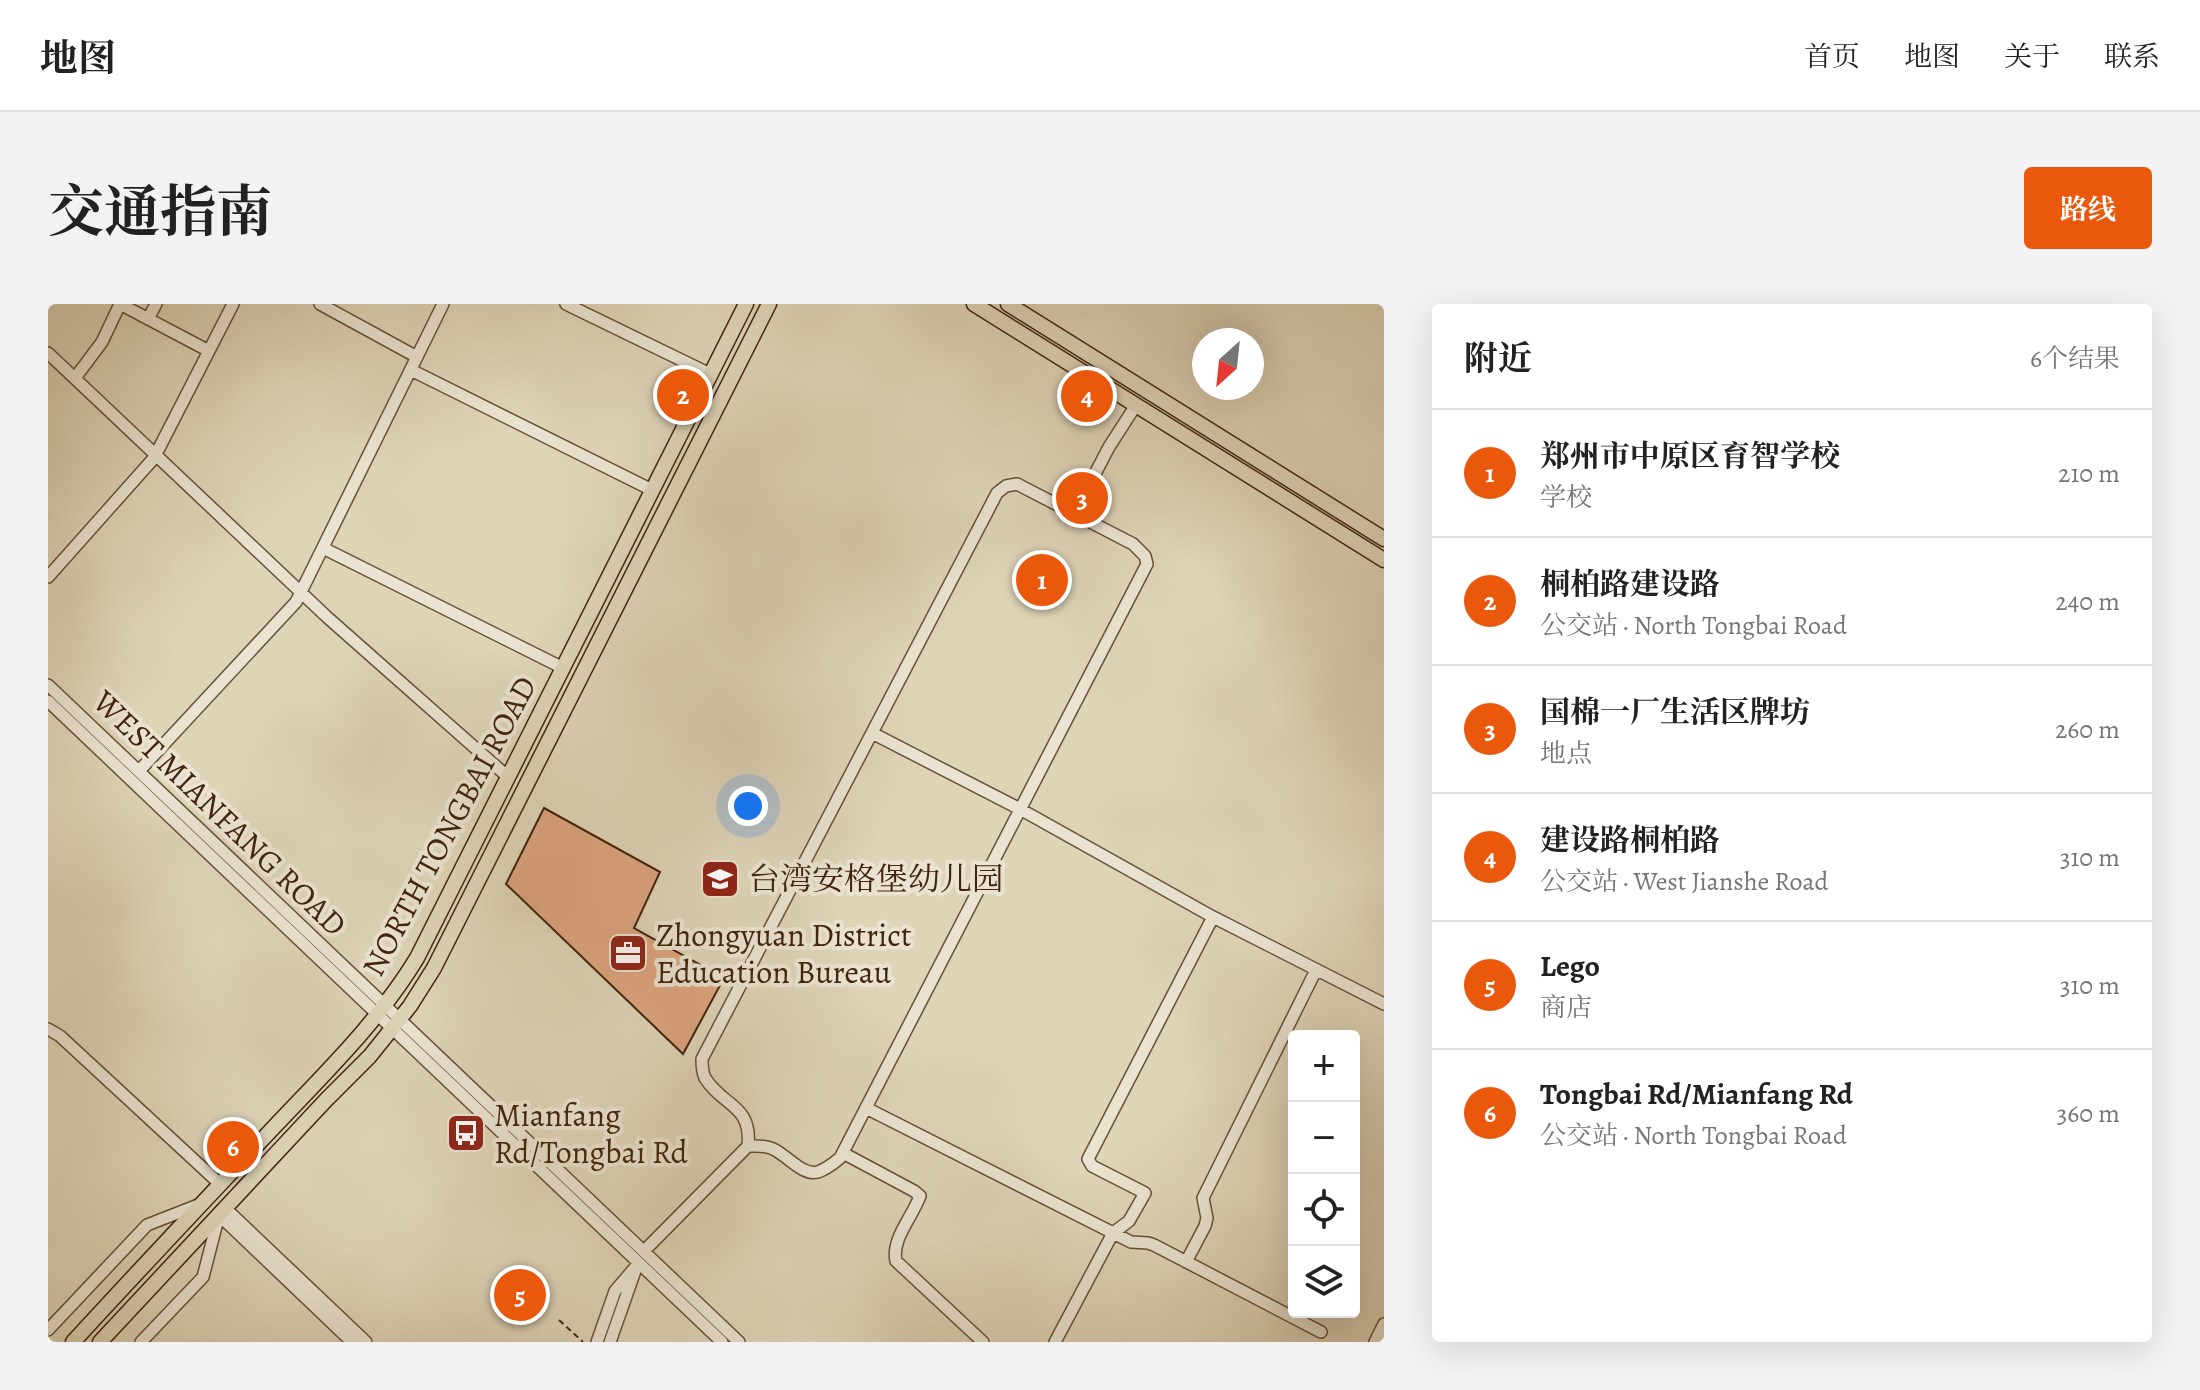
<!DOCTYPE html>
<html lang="zh">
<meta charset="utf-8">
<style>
:root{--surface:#fff;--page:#f2f2f2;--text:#222;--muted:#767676;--line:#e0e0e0;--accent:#ea580c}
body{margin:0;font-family:Alegreya,"Noto Serif SC",serif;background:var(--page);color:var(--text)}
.controls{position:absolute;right:24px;bottom:24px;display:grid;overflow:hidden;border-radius:8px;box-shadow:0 8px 32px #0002}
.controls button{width:72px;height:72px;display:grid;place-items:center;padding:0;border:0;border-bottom:2px solid var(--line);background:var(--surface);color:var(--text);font:40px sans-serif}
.compass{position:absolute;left:1144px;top:24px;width:72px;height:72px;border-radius:50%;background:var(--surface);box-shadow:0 8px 32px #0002;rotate:207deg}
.you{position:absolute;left:700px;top:502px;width:28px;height:28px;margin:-20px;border:6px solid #fff;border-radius:50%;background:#1a73e8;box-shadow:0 0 0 12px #1a73e833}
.badge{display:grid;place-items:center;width:52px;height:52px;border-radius:50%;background:var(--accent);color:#fff;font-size:26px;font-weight:700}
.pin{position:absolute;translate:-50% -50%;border:4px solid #fff;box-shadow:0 2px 8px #0006}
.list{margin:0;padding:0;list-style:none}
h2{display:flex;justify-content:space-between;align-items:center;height:104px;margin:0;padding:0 32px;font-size:34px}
h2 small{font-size:26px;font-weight:400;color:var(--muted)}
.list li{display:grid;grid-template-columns:52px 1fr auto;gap:24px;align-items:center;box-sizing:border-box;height:128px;padding:0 32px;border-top:2px solid var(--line)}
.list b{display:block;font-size:30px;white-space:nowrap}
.list p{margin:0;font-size:26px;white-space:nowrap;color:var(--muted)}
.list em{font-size:26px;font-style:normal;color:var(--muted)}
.icon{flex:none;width:44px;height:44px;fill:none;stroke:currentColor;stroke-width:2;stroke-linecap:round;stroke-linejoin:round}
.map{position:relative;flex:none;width:1336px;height:1038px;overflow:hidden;border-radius:8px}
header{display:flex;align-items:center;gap:48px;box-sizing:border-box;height:112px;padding:0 40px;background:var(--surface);border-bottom:2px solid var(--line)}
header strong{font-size:38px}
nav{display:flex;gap:44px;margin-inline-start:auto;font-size:28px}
.intro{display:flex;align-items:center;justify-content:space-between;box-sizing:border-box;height:192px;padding:0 48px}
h1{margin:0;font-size:56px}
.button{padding:20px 36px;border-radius:8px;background:var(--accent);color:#fff;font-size:28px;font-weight:700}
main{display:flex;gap:48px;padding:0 48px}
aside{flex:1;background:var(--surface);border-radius:8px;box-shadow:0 8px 32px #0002}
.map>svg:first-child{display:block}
.building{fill:#dca47e;stroke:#41240b;stroke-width:2}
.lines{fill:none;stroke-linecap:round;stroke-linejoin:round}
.minor-casing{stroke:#685036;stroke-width:14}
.major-casing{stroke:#41240b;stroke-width:17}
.path{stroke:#41240b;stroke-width:2;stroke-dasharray:6 4;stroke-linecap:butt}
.minor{stroke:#eae3d1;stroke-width:11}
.major{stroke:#ded4b8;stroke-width:14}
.labels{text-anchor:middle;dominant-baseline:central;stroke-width:8;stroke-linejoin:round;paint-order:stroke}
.street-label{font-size:32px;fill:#41240b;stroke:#eae3d1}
.poi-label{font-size:32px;fill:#41240b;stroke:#eae3d1;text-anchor:start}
</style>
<header>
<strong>地图</strong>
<nav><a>首页</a><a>地图</a><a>关于</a><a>联系</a></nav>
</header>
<div class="intro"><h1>交通指南</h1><a class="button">路线</a></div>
<main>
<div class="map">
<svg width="1336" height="1038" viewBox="0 0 1336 1038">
<rect width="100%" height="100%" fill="#ded4b8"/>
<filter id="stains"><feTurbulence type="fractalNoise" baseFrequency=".0025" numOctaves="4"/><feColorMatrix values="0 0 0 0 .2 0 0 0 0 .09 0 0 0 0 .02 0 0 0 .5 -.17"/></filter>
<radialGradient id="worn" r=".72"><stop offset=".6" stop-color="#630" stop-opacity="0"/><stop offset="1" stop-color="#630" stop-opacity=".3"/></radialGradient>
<path class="building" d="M 496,504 L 612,568 L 586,624 L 676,674 L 635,750 L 458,580 Z"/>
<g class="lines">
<defs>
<path id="minor" d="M 72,0 L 161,47
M 272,0 L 369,53
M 518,0 L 662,70
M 100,15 L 108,0
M 0,49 L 279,313 L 460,473
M 363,66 L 604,186
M 27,74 L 54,38 L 72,0
M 1026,210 L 1061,143 L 1088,101
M 275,244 L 515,364
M 0,273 L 106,154 L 185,0
M 0,381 L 691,1038
M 0,397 L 674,1038
M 824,429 L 972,505 L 1165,613 L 1336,700
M 91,467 L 248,298 L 395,0
M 0,725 L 12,732 L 172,880
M 818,804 L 1083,938 L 1100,939 L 1106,941 L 1273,1028
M 795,849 L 866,887 L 872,892 C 865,912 843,935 848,957 L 935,1038
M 177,904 L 318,1038
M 596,947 L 700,842 C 704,800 675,803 657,774 C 654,768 654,761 654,755 L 949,189 L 958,182 L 969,180 L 1085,240 L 1097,252 L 1099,260 L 792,854 C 786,859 778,865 770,868 C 754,872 739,851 725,845 C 717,841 709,842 700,842
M 1138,958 L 1157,922 L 1159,914 L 1155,894 L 1268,666
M 0,1026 L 99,921 L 150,901
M 93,1038 L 155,973 L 171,911 L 304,1038
M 549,1038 L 567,987 L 591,959
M 562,1038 L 587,967
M 1007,1038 L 1065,929 L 1081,917 L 1097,889 L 1044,862 L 1040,855 L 1165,613
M 1327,1038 L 1336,1020"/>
<path id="major" d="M 926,0 L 1336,256
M 960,0 L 1336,235
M 25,1038 C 92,965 160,893 228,821 C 279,767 330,718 369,654 L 698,0
M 52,1038 L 278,796 L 322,752 L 362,702 L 386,664 L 721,0"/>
</defs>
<use href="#minor" class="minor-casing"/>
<use href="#major" class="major-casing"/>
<path class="path" d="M 511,1016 L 535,1038"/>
<use href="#minor" class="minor"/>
<use href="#major" class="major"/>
</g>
<defs>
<symbol id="school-square" viewBox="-11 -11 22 22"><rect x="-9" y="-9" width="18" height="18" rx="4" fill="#8f2418" stroke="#eae3d1"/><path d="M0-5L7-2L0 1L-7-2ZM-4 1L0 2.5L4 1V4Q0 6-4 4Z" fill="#fff"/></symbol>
<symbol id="office-square" viewBox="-11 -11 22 22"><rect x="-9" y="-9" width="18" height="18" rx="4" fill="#8f2418" stroke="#eae3d1"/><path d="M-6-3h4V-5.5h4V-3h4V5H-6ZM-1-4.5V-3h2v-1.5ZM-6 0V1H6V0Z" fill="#fff"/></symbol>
<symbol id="bus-square" viewBox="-11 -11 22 22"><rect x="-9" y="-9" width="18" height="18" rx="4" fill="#8f2418" stroke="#eae3d1"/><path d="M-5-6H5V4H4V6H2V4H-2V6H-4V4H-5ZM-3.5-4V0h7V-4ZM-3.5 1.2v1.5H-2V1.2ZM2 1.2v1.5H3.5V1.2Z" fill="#fff"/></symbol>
</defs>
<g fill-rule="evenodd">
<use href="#school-square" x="650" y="553" width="44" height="44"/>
<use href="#office-square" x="558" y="627" width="44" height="44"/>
<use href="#bus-square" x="396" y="807" width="44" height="44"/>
</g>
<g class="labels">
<g class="street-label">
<text transform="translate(172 509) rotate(44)">WEST MIANFANG ROAD</text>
<text transform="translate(401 522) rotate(-62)">NORTH TONGBAI ROAD</text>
</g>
<g class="poi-label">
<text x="700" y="575">台湾安格堡幼儿园</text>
<text x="608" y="631">Zhongyuan District<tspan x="608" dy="37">Education Bureau</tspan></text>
<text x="446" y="811">Mianfang<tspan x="446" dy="37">Rd/Tongbai Rd</tspan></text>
</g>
</g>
<rect width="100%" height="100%" filter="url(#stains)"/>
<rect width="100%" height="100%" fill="url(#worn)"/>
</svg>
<div class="controls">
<button>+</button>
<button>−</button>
<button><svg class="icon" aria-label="locate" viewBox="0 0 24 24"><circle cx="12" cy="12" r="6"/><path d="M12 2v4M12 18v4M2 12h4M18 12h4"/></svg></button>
<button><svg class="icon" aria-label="layers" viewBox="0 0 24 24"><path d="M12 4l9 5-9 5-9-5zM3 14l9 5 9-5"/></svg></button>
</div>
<svg class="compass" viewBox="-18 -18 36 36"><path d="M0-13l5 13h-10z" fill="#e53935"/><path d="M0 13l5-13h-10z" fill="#767676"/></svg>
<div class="you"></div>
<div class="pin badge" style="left:994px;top:276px">1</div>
<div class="pin badge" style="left:635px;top:91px">2</div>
<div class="pin badge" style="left:1034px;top:194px">3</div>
<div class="pin badge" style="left:1039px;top:92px">4</div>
<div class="pin badge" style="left:472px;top:991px">5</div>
<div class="pin badge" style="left:185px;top:843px">6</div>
</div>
<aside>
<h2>附近<small>6个结果</small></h2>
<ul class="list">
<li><span class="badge">1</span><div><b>郑州市中原区育智学校</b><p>学校</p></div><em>210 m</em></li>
<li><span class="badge">2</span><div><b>桐柏路建设路</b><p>公交站 · North Tongbai Road</p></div><em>240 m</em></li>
<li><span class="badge">3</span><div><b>国棉一厂生活区牌坊</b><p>地点</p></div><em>260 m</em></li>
<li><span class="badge">4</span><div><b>建设路桐柏路</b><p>公交站 · West Jianshe Road</p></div><em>310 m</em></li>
<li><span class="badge">5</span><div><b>Lego</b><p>商店</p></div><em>310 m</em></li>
<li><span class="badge">6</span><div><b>Tongbai Rd/Mianfang Rd</b><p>公交站 · North Tongbai Road</p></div><em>360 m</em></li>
</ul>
</aside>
</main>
